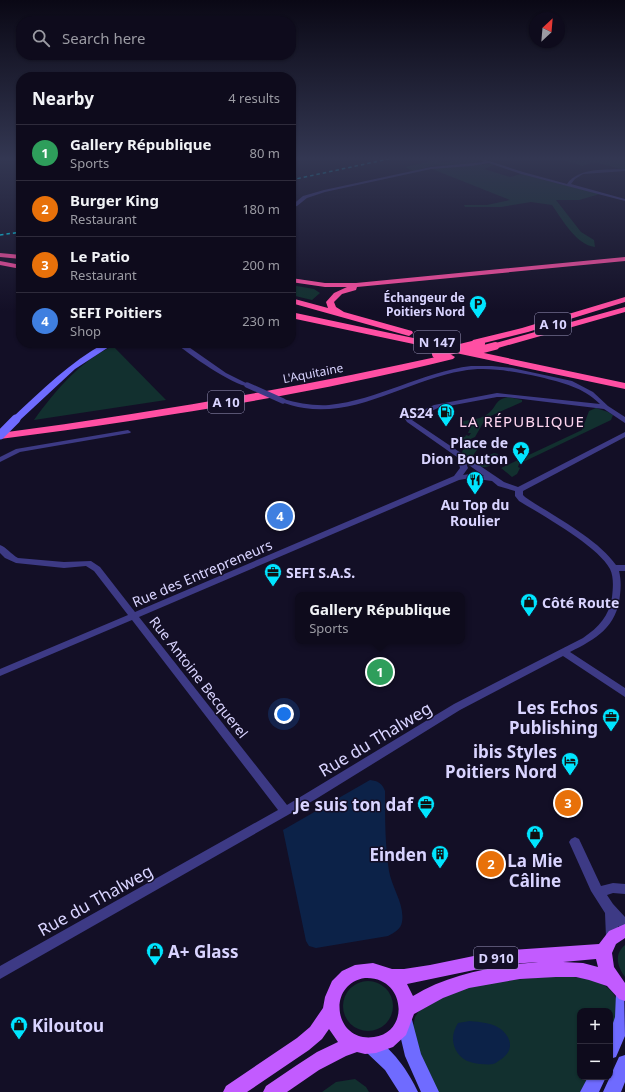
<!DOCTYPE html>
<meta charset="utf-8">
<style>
:root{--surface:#0e0b1c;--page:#1c1929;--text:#f1f3f6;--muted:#9b9ba3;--line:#2e2b3b;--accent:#00e5ff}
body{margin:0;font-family:"Noto Sans",sans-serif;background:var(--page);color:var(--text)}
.controls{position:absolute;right:12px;bottom:12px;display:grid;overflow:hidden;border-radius:8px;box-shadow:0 1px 3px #0004}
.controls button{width:36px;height:36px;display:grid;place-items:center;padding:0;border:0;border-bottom:1px solid var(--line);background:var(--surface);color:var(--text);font:20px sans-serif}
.compass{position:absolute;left:529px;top:12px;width:36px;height:36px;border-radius:50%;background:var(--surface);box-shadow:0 1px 3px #0004;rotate:26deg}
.you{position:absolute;left:284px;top:714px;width:14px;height:14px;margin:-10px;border:3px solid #fff;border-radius:50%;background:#1a73e8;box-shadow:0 0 0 6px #1a73e833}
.badge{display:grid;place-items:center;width:26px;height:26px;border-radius:50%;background:var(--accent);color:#fff;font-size:13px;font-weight:700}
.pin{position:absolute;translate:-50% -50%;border:2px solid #fff;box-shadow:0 1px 4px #0006}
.popup{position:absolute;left:295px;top:592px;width:170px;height:52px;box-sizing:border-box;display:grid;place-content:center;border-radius:8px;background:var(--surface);filter:drop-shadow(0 1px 3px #0005);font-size:13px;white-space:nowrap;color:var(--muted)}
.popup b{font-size:15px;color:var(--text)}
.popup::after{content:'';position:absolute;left:50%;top:100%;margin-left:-8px;border:8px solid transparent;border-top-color:var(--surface)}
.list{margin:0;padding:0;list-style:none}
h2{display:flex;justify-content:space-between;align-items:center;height:52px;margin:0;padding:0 16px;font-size:17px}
h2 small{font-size:13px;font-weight:400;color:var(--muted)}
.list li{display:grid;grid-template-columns:26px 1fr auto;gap:12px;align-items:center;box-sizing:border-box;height:56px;padding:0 16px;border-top:1px solid var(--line)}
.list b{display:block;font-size:15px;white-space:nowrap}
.list p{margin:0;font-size:13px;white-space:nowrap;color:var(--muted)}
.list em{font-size:13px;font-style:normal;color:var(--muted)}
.icon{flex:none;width:22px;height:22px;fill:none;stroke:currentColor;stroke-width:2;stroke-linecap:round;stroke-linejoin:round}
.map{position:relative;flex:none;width:625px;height:1092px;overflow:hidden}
.search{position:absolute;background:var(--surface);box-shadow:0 1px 3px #0004;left:16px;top:16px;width:280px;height:44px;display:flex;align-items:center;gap:10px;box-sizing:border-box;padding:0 14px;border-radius:16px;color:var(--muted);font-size:15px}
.panel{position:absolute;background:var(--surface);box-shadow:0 1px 3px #0004;left:16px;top:72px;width:280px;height:276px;border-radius:16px}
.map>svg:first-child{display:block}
.green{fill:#12302f}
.water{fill:#0c2248}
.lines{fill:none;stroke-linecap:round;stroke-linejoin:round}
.street{fill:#3d3a85;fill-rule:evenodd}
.secondary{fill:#6f6bff;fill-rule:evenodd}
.primary{fill:#c25bff;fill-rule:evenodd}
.highway{fill:#ff4fa3;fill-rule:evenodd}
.rail{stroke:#00e5ff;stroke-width:1.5;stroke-dasharray:3.5 3;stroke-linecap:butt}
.street-bridge{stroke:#3d3a85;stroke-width:5.5}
.secondary-bridge{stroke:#6f6bff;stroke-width:9}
.highway-bridge{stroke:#ff4fa3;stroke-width:8}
.labels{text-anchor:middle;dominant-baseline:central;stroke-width:3;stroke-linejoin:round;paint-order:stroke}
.far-poi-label{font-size:12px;font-weight:bold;fill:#d9d4ff;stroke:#130f26;text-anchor:end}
.far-street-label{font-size:12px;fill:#d9d4ff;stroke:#130f26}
.shield{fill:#130f26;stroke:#9e99be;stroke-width:1}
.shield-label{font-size:13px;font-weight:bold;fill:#d9d4ff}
.poi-label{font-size:14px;font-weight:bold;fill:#d9d4ff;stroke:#130f26;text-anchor:end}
.street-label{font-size:14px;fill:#d9d4ff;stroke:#130f26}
.neighbourhood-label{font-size:15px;letter-spacing:1px;fill:#ffd6f0;stroke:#130f26}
.near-poi-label{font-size:17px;font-weight:bold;fill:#d9d4ff;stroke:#130f26;text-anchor:end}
.near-street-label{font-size:17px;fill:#d9d4ff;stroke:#130f26}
</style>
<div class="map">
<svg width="625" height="1092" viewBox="0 0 625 1092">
<rect width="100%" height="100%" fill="#130f26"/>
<path class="green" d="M 465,158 L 480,160 L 470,164 L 432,166 L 413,171 L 405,167 L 436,160 L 444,163 Z
M 557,158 L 625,158 L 625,170 L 594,162 L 582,166 Z
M 490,164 L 494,165 L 484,169 L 510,177 L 521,174 L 600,194 L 579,200 L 556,200 L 581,232 L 594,240 L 595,247 C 576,245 562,219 552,205 L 531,202 L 501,207 L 465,207 L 464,205 L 487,205 L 510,200 L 432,169 Z
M 291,285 L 314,289 L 320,293 L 312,300 L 291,295 Z
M 113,346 L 166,400 L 34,420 C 55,391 80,361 113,346 Z
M 508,397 L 522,400 L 522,402 L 486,418 L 475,437 L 460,444 L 455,444 L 450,441 L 457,439 L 459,436 L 465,437 L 466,435 L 469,436 L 471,433 L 468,433 L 471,426 L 465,425 L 463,427 L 460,427 L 463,421 C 471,420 483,419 490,412 C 498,404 495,400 508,397 Z
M 596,408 L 608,412 L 613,415 L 611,420 L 519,464 L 518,467 L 520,468 L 517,474 L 512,477 L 501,468 L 582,430 L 589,411 Z
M 478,443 L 481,444 L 472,457 L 467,458 L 461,454 L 463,450 Z
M 494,453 L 498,454 C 493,464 487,472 476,464 L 479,460 Z
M 625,945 L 625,977 C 617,966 614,954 625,945 Z
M 560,976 C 582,977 618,980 618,1009 C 618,1016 612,1026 610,1032 L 610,1011 L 580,1011 L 580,1077 L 589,1077 L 580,1092 L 438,1092 L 425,1068 L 412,1032 L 415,1017 L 422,1006 L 468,987 L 497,981 Z
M343 1006a25 25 0 1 1 50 0a25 25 0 1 1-50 0Z
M 355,1079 L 366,1087 L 369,1092 L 322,1092 L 336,1082 Z"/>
<path class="water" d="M 370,780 C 378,781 382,783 385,791 C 385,818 385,845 389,871 C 392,888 405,905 402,922 C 401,929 394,933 388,936 L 316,948 L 309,946 L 306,941 L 283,830 Z
M 470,1021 C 480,1022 494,1023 502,1030 C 513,1040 513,1052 500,1060 C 498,1061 495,1064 493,1064 C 489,1065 484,1064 480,1064 C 470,1063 462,1060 457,1052 C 451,1042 452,1033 458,1023 Z"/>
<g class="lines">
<path class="street" d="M 483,159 L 523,172 L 567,184 C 579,167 606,170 625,169 L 625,171 L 583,174 L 575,179 L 571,184 L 625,199 L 625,201 L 521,174 L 489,163 L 471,166 L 431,169 L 325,192 L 307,198 L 297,206 L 291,208 L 291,206 L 303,196 L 324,190 L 431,167 L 484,162 L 481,160 Z
M 176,343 L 183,343 L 226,373 L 250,385 L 249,386 C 237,388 186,353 176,343 Z
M 471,366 L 492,366 L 512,368 L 572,381 L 593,392 L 608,406 L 625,417 L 625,423 L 604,409 L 506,397 L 497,397 L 438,408 L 412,420 L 504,482 L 518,487 L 625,432 L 625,437 L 523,491 L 523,495 L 525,497 C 553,516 597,538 616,565 L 625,565 L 625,571 L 619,571 C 621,579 621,587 620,595 C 617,627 596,639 570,652 L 625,688 L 625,697 L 563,656 L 460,710 L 316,799 L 0,979 L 0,966 L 278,810 L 132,620 L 0,676 L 0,669 L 128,615 L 94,571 L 86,566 L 64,568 L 16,563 L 5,558 L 0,553 L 0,545 C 6,547 11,554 18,558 L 64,562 L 91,561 L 100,567 L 135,612 L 454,476 L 460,468 L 457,457 L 407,422 L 405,419 L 434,405 L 497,393 L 600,404 C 583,387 563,383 540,377 C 515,372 488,366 462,371 C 412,379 357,417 304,408 C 296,407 288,404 281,402 L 280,401 L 283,399 C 298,403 313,406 329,405 C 378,400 422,372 471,366 ZM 466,463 L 484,476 L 470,474 L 463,475 L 468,468 ZM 470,478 L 492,481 L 498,486 L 515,491 L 515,496 L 519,501 C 542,515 598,546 610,569 C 614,577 613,588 612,597 C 609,616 599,627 583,638 L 454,704 L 287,805 L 139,617 L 459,480 Z
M 128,430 L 131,432 L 130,433 L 20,452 L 0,462 L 0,457 L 16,449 Z
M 575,837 L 579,839 L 601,886 L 613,883 L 625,884 L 625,894 L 613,893 L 607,895 L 613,904 L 625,917 L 625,931 L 618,926 L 618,937 L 616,941 L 612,943 L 608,941 L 606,937 L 605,913 L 591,891 L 569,842 L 571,839 Z"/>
<path class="secondary" d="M 105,343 L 115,343 L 75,369 L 19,421 L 13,421 L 12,419 L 13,417 C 42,390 70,362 105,343 Z
M 624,985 L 625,1036 L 616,1057 L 610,1059 L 610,1032 L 615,1017 L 616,993 L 618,987 Z
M 405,1014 L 411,1016 L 421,1054 L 439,1092 L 421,1092 L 405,1056 L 397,1022 L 399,1016 Z
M 372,1038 C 391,1045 410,1074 418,1092 L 399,1092 L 385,1070 L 366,1052 L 364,1046 L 366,1040 Z
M 625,1055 L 625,1082 L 621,1092 L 603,1092 L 619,1057 Z
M 588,1077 L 606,1077 L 599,1092 L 580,1092 Z"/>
<path class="primary" d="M 625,924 L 625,938 L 616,944 L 612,953 L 614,967 L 625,983 L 625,1001 L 619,999 L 607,986 L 589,980 L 576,977 L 556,977 L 520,979 L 469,988 L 443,998 L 414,1014 L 406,1035 L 393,1047 L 376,1053 L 365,1054 L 357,1052 L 346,1056 L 319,1070 L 287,1092 L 263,1092 L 266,1086 L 297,1065 L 317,1052 L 338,1042 L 329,1029 L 322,1039 L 309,1050 L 247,1092 L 223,1092 L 226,1086 L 297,1038 L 310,1027 L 323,1008 L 325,997 L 332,981 L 342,971 L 355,965 L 373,963 L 392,969 L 404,969 L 430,965 L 498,951 L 599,944 L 609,931 ZM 596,959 L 598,967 L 583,963 L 563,962 ZM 538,962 C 497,966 450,973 413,996 L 407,984 L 498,965 ZM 365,978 C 405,976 411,1032 374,1037 C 334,1043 326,984 365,978 Z"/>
<path class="highway" d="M 0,253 L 21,255 L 21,259 L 0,257 Z
M 625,257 L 625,261 L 357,287 L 356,290 L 342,294 L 334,302 L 336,307 L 344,312 L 412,331 L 413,333 L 409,336 L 291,303 L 291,298 L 328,308 L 326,302 L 334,293 L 347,287 L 325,287 L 291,282 L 291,278 L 325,283 L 356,283 Z
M 0,261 L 21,265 L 21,269 L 0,265 Z
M 625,297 L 625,302 L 528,332 L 476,345 L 472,342 L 473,340 L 522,328 Z
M 625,307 L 625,312 L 498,348 L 492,348 L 491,346 L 492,344 Z
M 291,312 L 625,383 L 625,389 L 291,318 Z
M 450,354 L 455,357 L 453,359 C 304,396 152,419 0,439 L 0,433 C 151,413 301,387 450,354 Z"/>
<path class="rail" d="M 291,180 L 393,158
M 0,235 L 21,232"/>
<path class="street-bridge" d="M 247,385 L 283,401"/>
<path class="secondary-bridge" d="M 0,435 L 16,419"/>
<path class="highway-bridge" d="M 472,352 L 495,346
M 436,354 L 481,343"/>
</g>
<linearGradient id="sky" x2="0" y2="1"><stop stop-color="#0a0815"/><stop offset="0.51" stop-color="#333752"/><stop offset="1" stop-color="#333752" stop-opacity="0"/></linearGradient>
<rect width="625" height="311" fill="url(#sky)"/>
<defs>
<symbol id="parking-pin" viewBox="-11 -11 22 30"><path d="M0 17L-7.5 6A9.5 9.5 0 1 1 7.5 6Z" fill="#00e5ff" stroke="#130f26"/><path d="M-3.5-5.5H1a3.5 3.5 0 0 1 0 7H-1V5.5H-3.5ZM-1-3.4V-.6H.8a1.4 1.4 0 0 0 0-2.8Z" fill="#111"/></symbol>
<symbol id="fuel-pin" viewBox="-11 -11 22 30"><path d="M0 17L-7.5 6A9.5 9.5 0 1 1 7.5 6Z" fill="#00e5ff" stroke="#130f26"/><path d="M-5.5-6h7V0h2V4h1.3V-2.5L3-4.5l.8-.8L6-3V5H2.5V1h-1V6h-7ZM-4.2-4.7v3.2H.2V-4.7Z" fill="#111"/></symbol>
<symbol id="sight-pin" viewBox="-11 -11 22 30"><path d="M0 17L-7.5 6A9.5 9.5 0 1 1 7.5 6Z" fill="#00e5ff" stroke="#130f26"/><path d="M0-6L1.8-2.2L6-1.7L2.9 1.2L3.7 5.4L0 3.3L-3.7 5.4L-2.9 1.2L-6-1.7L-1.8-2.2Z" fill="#111"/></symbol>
<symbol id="restaurant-pin" viewBox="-11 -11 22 30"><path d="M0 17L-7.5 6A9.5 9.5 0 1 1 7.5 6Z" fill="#00e5ff" stroke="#130f26"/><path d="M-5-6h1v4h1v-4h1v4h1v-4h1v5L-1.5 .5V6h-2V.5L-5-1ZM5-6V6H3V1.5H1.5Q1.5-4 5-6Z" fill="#111"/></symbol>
<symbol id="office-pin" viewBox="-11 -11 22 30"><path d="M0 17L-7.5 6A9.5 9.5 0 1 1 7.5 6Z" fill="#00e5ff" stroke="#130f26"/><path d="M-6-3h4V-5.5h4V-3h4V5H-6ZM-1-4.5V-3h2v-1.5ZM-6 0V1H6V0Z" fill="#111"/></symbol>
<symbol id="shop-pin" viewBox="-11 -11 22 30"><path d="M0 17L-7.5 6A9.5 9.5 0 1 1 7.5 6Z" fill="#00e5ff" stroke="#130f26"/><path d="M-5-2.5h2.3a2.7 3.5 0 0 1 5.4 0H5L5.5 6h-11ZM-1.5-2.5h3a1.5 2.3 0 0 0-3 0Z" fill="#111"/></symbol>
<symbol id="hotel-pin" viewBox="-11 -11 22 30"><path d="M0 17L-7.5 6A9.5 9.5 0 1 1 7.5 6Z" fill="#00e5ff" stroke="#130f26"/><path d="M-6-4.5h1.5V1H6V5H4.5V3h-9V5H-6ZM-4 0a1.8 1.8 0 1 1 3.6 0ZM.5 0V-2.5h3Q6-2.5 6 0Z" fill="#111"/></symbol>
<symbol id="building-pin" viewBox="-11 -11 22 30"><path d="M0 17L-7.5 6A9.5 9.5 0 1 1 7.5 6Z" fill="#00e5ff" stroke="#130f26"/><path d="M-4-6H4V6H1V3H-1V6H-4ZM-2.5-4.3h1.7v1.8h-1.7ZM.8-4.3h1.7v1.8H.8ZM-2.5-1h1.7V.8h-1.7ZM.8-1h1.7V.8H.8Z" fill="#111"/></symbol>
</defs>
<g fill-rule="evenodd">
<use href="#parking-pin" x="468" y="294" width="20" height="27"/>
<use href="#fuel-pin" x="436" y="402" width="20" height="27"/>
<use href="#sight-pin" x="511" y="440" width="20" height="27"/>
<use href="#restaurant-pin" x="465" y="470" width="20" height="27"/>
<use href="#office-pin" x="263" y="562" width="20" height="27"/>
<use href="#shop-pin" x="519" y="592" width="20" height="27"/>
<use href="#office-pin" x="601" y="707" width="20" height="27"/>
<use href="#hotel-pin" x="560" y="751" width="20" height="27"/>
<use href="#office-pin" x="416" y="794" width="20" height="27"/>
<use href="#shop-pin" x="525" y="824" width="20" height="27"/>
<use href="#building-pin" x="430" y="844" width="20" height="27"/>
<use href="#shop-pin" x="145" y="941" width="20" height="27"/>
<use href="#shop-pin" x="9" y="1015" width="20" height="27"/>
</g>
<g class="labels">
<g class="far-poi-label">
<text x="465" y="297">Échangeur de<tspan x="465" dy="14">Poitiers Nord</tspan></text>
</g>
<g class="far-street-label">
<text transform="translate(313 373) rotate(-11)">L'Aquitaine</text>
</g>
<g class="shield">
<rect x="535" y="313" width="36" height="22" rx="3"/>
<rect x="414" y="331" width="46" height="22" rx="3"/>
<rect x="208" y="391" width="36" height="22" rx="3"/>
<rect x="474" y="947" width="44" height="22" rx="3"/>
</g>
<g class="shield-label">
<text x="553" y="324">A 10</text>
<text x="437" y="342">N 147</text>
<text x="226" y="402">A 10</text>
<text x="496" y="958">D 910</text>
</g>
<g class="poi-label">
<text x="433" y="412">AS24</text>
<text x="508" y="442">Place de<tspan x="508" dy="16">Dion Bouton</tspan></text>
<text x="475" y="504" text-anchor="middle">Au Top du<tspan x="475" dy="16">Roulier</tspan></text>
<text x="286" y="572" text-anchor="start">SEFI S.A.S.</text>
<text x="542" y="602" text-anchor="start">Côté Route</text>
</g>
<g class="street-label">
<text transform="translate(202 573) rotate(-23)">Rue des Entrepreneurs</text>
<text transform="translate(199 677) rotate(52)">Rue Antoine Becquerel</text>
</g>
<g class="neighbourhood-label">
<text x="522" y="421">LA RÉPUBLIQUE</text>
</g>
<g class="near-poi-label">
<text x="598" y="707">Les Echos<tspan x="598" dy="20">Publishing</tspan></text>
<text x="557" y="751">ibis Styles<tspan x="557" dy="20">Poitiers Nord</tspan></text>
<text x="413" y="804">Je suis ton daf</text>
<text x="427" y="854">Einden</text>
<text x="535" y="860" text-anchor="middle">La Mie<tspan x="535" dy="20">Câline</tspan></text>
<text x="168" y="951" text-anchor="start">A+ Glass</text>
<text x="32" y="1025" text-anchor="start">Kiloutou</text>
</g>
<g class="near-street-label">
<text transform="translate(375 739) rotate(-31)">Rue du Thalweg</text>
<text transform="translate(95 900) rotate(-29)">Rue du Thalweg</text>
</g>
</g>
</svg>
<div class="controls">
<button>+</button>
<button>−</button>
</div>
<svg class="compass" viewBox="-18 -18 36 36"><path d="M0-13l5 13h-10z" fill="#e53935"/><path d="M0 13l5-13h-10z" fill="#9b9ba3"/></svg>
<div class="you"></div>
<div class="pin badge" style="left:380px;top:672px;background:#2e9e5b">1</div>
<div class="popup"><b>Gallery République</b>Sports</div>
<div class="pin badge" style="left:491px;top:864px;background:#e8710a">2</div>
<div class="pin badge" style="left:568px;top:803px;background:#e8710a">3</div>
<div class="pin badge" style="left:280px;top:516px;background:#3f7fe0">4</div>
<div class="search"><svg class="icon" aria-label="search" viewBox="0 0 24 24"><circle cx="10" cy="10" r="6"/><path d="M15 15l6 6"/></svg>Search here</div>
<section class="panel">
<h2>Nearby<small>4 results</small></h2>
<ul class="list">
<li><span class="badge" style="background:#2e9e5b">1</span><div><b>Gallery République</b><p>Sports</p></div><em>80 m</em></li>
<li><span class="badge" style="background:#e8710a">2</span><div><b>Burger King</b><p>Restaurant</p></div><em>180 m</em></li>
<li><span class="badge" style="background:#e8710a">3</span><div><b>Le Patio</b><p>Restaurant</p></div><em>200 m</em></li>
<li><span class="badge" style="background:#3f7fe0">4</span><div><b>SEFI Poitiers</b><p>Shop</p></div><em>230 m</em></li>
</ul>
</section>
</div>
